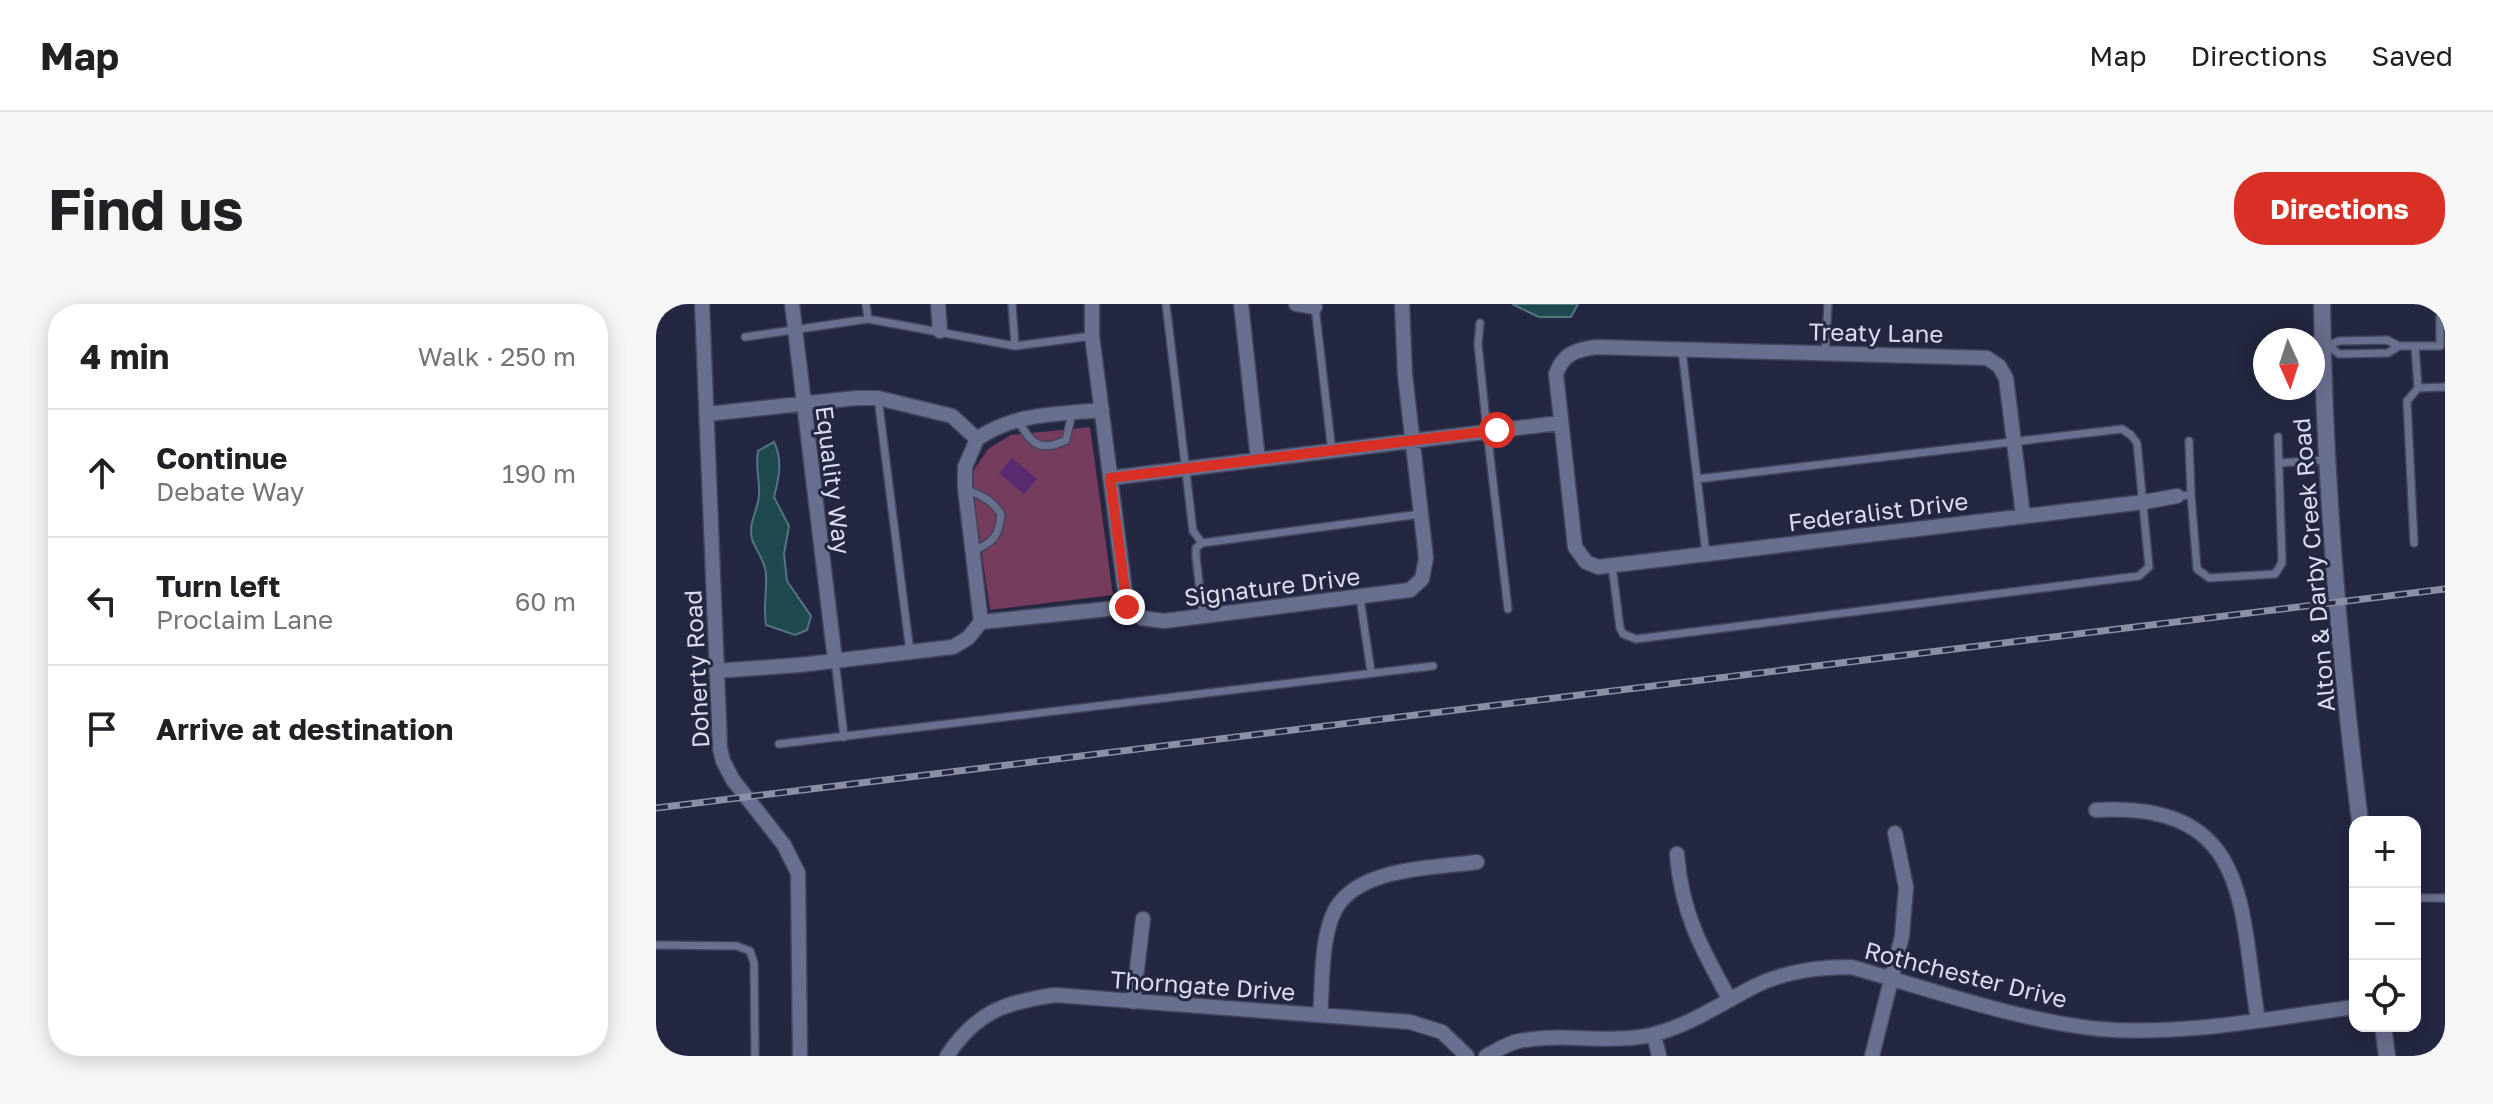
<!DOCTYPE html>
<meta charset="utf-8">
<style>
:root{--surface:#fff;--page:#f6f6f6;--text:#202124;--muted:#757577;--line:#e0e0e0;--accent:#d93025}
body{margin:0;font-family:"Golos Text",sans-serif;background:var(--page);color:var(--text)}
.controls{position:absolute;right:24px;bottom:24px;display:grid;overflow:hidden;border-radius:16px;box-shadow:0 4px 20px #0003}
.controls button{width:72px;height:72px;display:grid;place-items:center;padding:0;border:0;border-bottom:2px solid var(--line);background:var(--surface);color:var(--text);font:40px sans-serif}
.compass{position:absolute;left:1597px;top:24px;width:72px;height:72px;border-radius:50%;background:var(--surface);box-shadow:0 4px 20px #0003;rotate:177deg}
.stop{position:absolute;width:24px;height:24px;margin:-18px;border:6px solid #d93025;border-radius:50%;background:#fff}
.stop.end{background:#d93025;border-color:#fff;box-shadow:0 2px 8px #0008}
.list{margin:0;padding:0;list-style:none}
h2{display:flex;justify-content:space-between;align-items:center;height:104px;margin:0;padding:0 32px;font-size:34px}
h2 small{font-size:26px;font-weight:400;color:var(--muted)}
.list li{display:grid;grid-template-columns:52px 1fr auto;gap:24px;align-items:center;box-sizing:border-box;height:128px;padding:0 32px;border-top:2px solid var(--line)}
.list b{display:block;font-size:30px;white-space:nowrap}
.list p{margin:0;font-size:26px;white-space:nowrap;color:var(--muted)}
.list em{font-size:26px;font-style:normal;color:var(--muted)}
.icon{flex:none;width:44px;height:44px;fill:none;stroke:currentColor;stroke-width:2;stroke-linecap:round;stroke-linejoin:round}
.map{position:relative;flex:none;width:1789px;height:752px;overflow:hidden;border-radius:32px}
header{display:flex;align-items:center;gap:48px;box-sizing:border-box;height:112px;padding:0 40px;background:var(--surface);border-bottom:2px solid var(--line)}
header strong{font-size:38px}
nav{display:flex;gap:44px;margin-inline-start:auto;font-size:28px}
.intro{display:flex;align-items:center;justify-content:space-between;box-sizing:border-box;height:192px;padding:0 48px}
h1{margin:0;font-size:56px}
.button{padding:20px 36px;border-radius:32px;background:var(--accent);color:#fff;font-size:28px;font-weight:700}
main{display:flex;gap:48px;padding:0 48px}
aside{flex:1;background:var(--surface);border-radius:32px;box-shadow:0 4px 20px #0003}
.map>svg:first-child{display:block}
.green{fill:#763c5d}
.water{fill:#1e494f;stroke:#56757f;stroke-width:2}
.building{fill:#592c72}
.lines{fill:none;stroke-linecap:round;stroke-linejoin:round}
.service-casing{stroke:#42455b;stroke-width:10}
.minor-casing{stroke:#42455b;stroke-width:17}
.tertiary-casing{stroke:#42455b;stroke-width:19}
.service{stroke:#696f8e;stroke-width:7}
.minor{stroke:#696f8e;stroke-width:14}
.tertiary{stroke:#696f8e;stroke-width:16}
.rail-casing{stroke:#8c90a5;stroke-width:7}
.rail{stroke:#232741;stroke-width:4;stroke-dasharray:12;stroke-linecap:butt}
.route{stroke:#d93025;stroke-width:10}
.labels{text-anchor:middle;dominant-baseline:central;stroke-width:6;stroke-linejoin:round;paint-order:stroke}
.street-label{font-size:24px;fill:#d9ddee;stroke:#232741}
</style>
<header>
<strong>Map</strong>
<nav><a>Map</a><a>Directions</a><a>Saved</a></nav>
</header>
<div class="intro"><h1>Find us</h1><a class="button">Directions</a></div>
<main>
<aside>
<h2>4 min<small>Walk · 250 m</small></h2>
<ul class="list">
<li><svg class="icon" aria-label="ahead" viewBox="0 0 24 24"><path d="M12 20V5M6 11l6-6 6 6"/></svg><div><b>Continue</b><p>Debate Way</p></div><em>190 m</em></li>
<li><svg class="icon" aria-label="left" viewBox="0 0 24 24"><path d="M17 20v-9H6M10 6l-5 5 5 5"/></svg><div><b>Turn left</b><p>Proclaim Lane</p></div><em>60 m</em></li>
<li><svg class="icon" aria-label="arrive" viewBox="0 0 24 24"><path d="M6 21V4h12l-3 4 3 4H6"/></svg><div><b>Arrive at destination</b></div></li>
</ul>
</aside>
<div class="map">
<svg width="1789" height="752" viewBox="0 0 1789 752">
<rect width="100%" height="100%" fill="#232741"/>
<path class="green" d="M 434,123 L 457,291 L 334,306 L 318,197 L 317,167 L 332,145 L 355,131 Z"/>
<path class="water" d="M 856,0 L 922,0 L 915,13 L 883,13 Z
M 118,138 C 127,156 123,174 118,193 L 133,222 L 128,250 L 131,277 L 155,312 L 151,326 L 139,331 L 110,321 C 107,303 111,287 110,270 C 109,256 100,247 96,235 C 92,218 102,207 103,191 C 104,176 99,163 102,147 Z"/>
<path class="building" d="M 356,154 L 381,175 L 368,190 L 343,169 Z"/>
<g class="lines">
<defs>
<path id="service" d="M 210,0 L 212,15
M 356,0 L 359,42
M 510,0 L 537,227 L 546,239
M 659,3 L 676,148
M 824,19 L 822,40 L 831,127 L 852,305
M 89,33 L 212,15 L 359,42 L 436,32
M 1743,42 L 1784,42 L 1784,0
M 1668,43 L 1683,37 L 1731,36 L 1743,42 L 1732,49 L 1683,50 L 1674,43
M 1026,46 L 1050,250
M 1169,49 L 1172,0
M 1762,84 L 1789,83
M 222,94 L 254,348
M 362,117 C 376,140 384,149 410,136 L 416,109
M 1533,137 L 1535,191
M 1623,159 L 1669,156
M 309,185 C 325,191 336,196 345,210 C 343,233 337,239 316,247
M 1521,192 L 1535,191 L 1541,265 L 1553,274 L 1619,270 L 1626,259 L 1622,133
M 1758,239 L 1751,97 L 1762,84 L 1759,42
M 956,262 L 964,324 L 967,330 L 980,335 L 1467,274 L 1483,272 L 1493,263 L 1481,139 L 1475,131 L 1466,125 L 1041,175
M 704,294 L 715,368
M 547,312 L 540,253 L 540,244 L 546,239 L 765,210
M 179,356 L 188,433
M 123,440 L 777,362
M 1759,594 L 1789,594
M 0,641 L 81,642 L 94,647 L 98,659 L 99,752"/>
<path id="minor" d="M 46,0 L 64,444 L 67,457 L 77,476 L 128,541 L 142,569 L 144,752
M 136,0 L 179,356
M 282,0 L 284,27
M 436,0 L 436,32 L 471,303
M 585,0 L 602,156
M 640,0 L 659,3
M 51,110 L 200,94 L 222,94 L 296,112 L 321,135 C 358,109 402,110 446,106
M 321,135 L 309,163 L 309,184 L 325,318
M 454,174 L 903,119
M 1367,211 L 1350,74 L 1343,62 L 1331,54 L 940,43 C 919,46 907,50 900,70 L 919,243 L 930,258 L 942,263 L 1488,198 L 1521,192
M 60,367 L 143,361 L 297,343 L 312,334 L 325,318 L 471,303 L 486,314 L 508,317 L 754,286 L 766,275 L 770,254 L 749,71 L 746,0
M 1440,506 C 1596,498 1583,602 1602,716
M 1021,550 C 1025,608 1046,646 1074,696
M 477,698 L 487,615
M 664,711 C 667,679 664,636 679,606 C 702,563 778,564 821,558
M 998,730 L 1003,752
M 291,752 C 320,708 349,698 399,691 L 754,718 L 786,728 L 811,752
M 830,752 C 840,747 852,739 863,737 C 908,728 955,741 999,730 C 1036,720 1066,699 1099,682 C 1129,667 1162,663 1195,663 C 1274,685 1363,717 1444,725 C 1528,732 1615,714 1699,703
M 1216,752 L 1246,632 L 1250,583 L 1239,529"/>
<path id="tertiary" d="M 1666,0 C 1668,174 1683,346 1704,518
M 1727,722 L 1731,752"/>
</defs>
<use href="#service" class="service-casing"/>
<use href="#minor" class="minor-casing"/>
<use href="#tertiary" class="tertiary-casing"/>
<use href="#service" class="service"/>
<use href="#minor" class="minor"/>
<use href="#tertiary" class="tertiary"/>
<defs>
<path id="rail" d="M 0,504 L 1789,285"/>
</defs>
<use href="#rail" class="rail-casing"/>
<use href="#rail" class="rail"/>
</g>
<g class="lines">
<path class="route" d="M 471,303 L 454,174 L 841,126"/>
</g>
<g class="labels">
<g class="street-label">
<text transform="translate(1220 28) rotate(1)">Treaty Lane</text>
<text transform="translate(178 176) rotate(83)">Equality Way</text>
<text transform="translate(1222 207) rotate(-7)">Federalist Drive</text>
<text transform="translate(1657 261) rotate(-95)">Alton &amp; Darby Creek Road</text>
<text transform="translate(616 282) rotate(-7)">Signature Drive</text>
<text transform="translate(40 365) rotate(-93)">Doherty Road</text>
<text transform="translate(1310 670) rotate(14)">Rothchester Drive</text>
<text transform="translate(547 681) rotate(4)">Thorngate Drive</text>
</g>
</g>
</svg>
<div class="controls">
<button>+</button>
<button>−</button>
<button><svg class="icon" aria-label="locate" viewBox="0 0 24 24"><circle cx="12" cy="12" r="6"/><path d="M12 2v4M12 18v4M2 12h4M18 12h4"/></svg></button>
</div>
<svg class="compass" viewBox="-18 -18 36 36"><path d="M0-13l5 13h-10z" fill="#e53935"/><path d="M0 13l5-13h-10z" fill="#757577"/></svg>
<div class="stop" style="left:841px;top:126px"></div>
<div class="stop end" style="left:471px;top:303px"></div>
</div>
</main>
